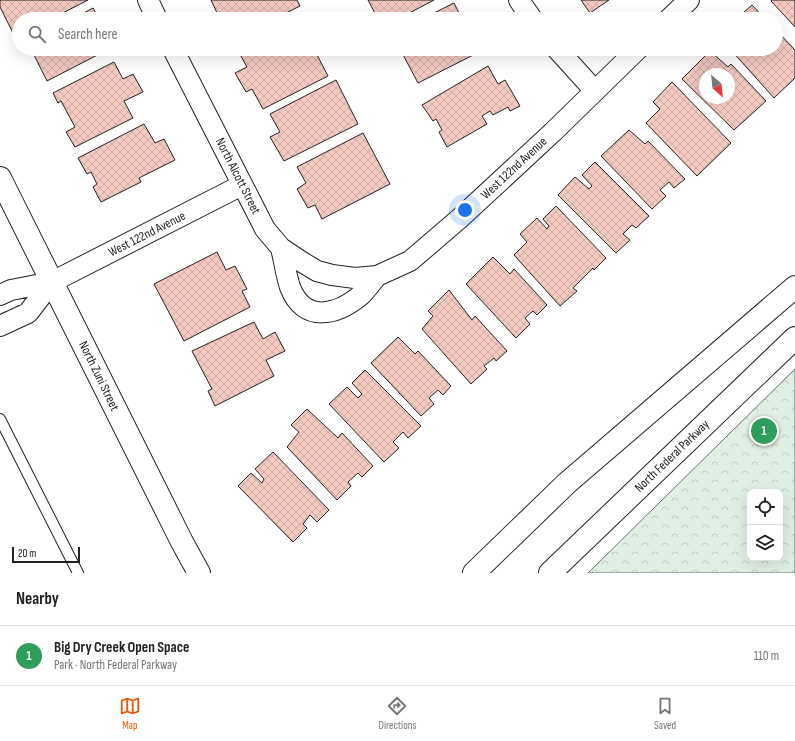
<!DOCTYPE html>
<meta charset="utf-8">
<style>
:root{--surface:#fff;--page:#f2f2f2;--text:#222;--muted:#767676;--line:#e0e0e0;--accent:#ea580c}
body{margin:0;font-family:"Sofia Sans Condensed",sans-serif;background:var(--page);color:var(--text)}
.controls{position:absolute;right:12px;bottom:12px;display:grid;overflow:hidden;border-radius:8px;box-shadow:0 4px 16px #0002}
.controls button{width:36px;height:36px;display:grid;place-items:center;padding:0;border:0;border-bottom:1px solid var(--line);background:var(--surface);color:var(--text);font:20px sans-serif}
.compass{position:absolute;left:699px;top:68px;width:36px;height:36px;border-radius:50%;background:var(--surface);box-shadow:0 4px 16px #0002;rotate:153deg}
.scale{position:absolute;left:12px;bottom:10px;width:68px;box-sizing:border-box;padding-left:4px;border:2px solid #222;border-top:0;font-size:11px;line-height:14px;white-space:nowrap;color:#222;-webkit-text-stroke:3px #fff;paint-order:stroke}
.you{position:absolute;left:465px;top:210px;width:14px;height:14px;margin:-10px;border:3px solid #fff;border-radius:50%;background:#1a73e8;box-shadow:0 0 0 6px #1a73e833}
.badge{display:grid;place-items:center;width:26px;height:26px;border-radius:50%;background:var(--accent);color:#fff;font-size:13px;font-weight:700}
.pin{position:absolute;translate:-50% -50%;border:2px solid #fff;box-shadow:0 1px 4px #0006}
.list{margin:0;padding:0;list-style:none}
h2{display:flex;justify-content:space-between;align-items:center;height:52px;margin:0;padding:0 16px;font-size:17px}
h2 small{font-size:13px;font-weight:400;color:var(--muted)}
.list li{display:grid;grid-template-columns:26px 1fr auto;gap:12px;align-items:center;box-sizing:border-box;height:60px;padding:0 16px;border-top:1px solid var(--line)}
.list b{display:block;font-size:15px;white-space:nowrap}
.list p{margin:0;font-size:13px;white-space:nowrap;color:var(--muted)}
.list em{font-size:13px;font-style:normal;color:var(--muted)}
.icon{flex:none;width:22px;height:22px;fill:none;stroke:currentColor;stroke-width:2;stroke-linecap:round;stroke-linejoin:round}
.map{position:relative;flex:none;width:795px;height:573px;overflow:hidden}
.search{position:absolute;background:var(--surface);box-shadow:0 4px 16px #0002;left:12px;right:12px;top:12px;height:44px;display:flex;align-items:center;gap:10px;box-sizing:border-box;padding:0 14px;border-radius:22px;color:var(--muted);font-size:15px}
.sheet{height:112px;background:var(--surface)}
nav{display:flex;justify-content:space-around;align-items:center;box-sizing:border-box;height:56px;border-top:1px solid var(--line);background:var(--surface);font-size:11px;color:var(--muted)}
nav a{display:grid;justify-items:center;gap:2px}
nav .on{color:var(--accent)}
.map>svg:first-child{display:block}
.park{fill:url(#park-crowns);stroke:#6f6f6f;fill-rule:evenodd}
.building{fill:url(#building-cross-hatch);stroke:#222;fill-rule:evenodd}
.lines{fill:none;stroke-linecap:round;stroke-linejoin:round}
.lane-casing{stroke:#222;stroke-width:12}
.street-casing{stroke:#222;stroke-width:22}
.secondary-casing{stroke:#222;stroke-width:24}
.lane{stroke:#fff;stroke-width:10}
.street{stroke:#fff;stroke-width:20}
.secondary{stroke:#fff;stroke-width:22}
.labels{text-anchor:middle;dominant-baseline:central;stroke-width:3;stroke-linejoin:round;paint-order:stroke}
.street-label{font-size:13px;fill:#222;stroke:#fff}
</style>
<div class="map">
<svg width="795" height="573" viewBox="0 0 795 573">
<defs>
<pattern id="park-crowns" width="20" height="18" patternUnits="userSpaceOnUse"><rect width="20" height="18" fill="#e0efe3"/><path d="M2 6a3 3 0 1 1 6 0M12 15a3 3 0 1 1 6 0" fill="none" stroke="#c0cdc2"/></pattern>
<pattern id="building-cross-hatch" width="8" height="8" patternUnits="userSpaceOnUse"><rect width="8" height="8" fill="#f3c9c0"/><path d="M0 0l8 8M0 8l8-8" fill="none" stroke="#d0aca5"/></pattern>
</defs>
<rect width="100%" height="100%" fill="#fff"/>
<path class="park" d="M 795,369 L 795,573 L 588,573 ZM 750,492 L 780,492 L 780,558 L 750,558 Z"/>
<path class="building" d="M 0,0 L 88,0 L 51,19 L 19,19 L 19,35 L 15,37 L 0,7 Z
M 211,0 L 297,0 L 300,6 L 274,19 L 211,19 L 218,15 Z
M 368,0 L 434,0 L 398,19 L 378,19 Z
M 581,0 L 609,0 L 590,13 Z
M 772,0 L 795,0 L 795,27 L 771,1 Z
M 454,3 L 462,19 L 422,19 Z
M 752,5 L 765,19 L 736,19 Z
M 93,8 L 99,19 L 72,19 Z
M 776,30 L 795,50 L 795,78 L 774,98 L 730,49 L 776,49 Z
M 31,49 L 109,49 L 47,81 Z
M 237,49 L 314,49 L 328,76 L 263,109 L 252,89 L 246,92 L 235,73 L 247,67 Z
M 400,49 L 482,49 L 483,50 L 418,83 Z
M 710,51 L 728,67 L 731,64 L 766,101 L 734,130 L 682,79 ZM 705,74 L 729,74 L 729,98 L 705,98 Z
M 114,62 L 123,79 L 133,74 L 143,92 L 124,101 L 133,118 L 75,147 L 66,132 L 75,127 L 61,101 L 58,103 L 53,93 Z
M 488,66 L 498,84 L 505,80 L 520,106 L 510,111 L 508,107 L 493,115 L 490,111 L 482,116 L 487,124 L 447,147 L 439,132 L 442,130 L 436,119 L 433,121 L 422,105 Z
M 336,80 L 358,124 L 284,161 L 270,137 L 280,132 L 270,114 Z
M 672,82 L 731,143 L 697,176 L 646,123 L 660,109 L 653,102 Z
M 144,124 L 155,143 L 164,139 L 175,160 L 139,178 L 141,182 L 101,202 L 93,187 L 97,184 L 91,172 L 87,174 L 78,158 Z
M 629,130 L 645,144 L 648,141 L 685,179 L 674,188 L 669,182 L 660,190 L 666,196 L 652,209 L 601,156 Z
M 363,133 L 390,184 L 322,219 L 315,205 L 308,208 L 297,189 L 306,183 L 297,167 Z
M 595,162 L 649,216 L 636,228 L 632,225 L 623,234 L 630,240 L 616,253 L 558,195 L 575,177 L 589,189 L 592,186 L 582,175 Z
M 556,206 L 606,258 L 594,270 L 593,268 L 573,288 L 577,291 L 560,306 L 514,255 L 527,242 L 520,234 L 537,218 L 547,229 L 549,226 L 543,219 Z
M 217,252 L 226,270 L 235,266 L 247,289 L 242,291 L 250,307 L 184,341 L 154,284 Z
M 493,257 L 510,274 L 514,269 L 547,305 L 537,315 L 533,311 L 525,318 L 530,324 L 516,338 L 466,284 Z
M 449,290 L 472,320 L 475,316 L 507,351 L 496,361 L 494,358 L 484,366 L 487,369 L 471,384 L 422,329 L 433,316 L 428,311 Z
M 254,322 L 263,339 L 275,332 L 285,351 L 266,360 L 274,376 L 215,406 L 208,391 L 212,389 L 192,351 Z
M 398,337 L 415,354 L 418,351 L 451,386 L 443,395 L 438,390 L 429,398 L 434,404 L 421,416 L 371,363 Z
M 365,370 L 421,426 L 408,438 L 403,432 L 393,442 L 399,448 L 384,462 L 329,404 L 347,387 L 358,398 L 362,394 L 352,383 Z
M 307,409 L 338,438 L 342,433 L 373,466 L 362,477 L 358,473 L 348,482 L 351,486 L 337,500 L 287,447 L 299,432 L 291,425 Z
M 273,452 L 329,510 L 317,522 L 310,515 L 303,524 L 307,528 L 293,542 L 238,486 L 251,473 L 262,483 L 264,479 L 255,469 Z"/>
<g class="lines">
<defs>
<path id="lane" d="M 0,419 L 78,573"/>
<path id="street" d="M 148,0 L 157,19
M 519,0 L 532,19
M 669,19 L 689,0
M 173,49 L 265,229 L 281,248 L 302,262 L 317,271 L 332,275 L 355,278 L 377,276 L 410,261 L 459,219 L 553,132 L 638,49
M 557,49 L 595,91
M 281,248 C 284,260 286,275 290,287 C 304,324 337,315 361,295 C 367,289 372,282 377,276
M 0,295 L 11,290 L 52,282 L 242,185
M 0,326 L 28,313 L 52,282"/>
<path id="secondary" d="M 0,178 L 182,542 L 199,573
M 474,573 L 567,483 L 795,287
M 550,573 L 795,338"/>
</defs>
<use href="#lane" class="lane-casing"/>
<use href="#street" class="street-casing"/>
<use href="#secondary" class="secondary-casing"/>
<use href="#lane" class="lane"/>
<use href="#street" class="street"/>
<use href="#secondary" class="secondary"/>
</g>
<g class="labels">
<g class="street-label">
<text transform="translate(514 168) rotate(-43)">West 122nd Avenue</text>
<text transform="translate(238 176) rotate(63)">North Alcott Street</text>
<text transform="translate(147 234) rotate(-27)">West 122nd Avenue</text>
<text transform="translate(99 376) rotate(64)">North Zuni Street</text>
<text transform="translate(672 456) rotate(-44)">North Federal Parkway</text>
</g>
</g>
</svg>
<div class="controls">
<button><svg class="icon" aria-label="locate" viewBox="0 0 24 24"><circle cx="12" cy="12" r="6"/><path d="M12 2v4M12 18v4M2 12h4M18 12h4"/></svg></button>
<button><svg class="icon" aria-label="layers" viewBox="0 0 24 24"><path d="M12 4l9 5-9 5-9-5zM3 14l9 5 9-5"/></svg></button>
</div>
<svg class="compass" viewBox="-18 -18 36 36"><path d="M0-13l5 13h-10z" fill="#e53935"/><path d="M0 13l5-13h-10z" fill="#767676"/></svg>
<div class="scale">20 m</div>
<div class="you"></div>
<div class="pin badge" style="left:764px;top:431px;background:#2e9e5b">1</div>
<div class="search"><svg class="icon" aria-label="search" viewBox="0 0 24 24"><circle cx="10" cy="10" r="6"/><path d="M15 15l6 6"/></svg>Search here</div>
</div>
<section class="sheet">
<h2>Nearby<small></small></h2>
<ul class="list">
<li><span class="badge" style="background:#2e9e5b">1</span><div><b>Big Dry Creek Open Space</b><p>Park · North Federal Parkway</p></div><em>110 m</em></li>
</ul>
</section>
<nav>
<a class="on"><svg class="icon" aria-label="map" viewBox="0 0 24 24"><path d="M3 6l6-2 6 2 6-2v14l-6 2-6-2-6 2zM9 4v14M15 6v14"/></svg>Map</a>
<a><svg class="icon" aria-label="directions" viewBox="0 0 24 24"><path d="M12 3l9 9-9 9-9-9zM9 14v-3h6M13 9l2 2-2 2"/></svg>Directions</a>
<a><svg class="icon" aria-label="saved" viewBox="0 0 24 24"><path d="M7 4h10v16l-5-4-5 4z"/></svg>Saved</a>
</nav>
